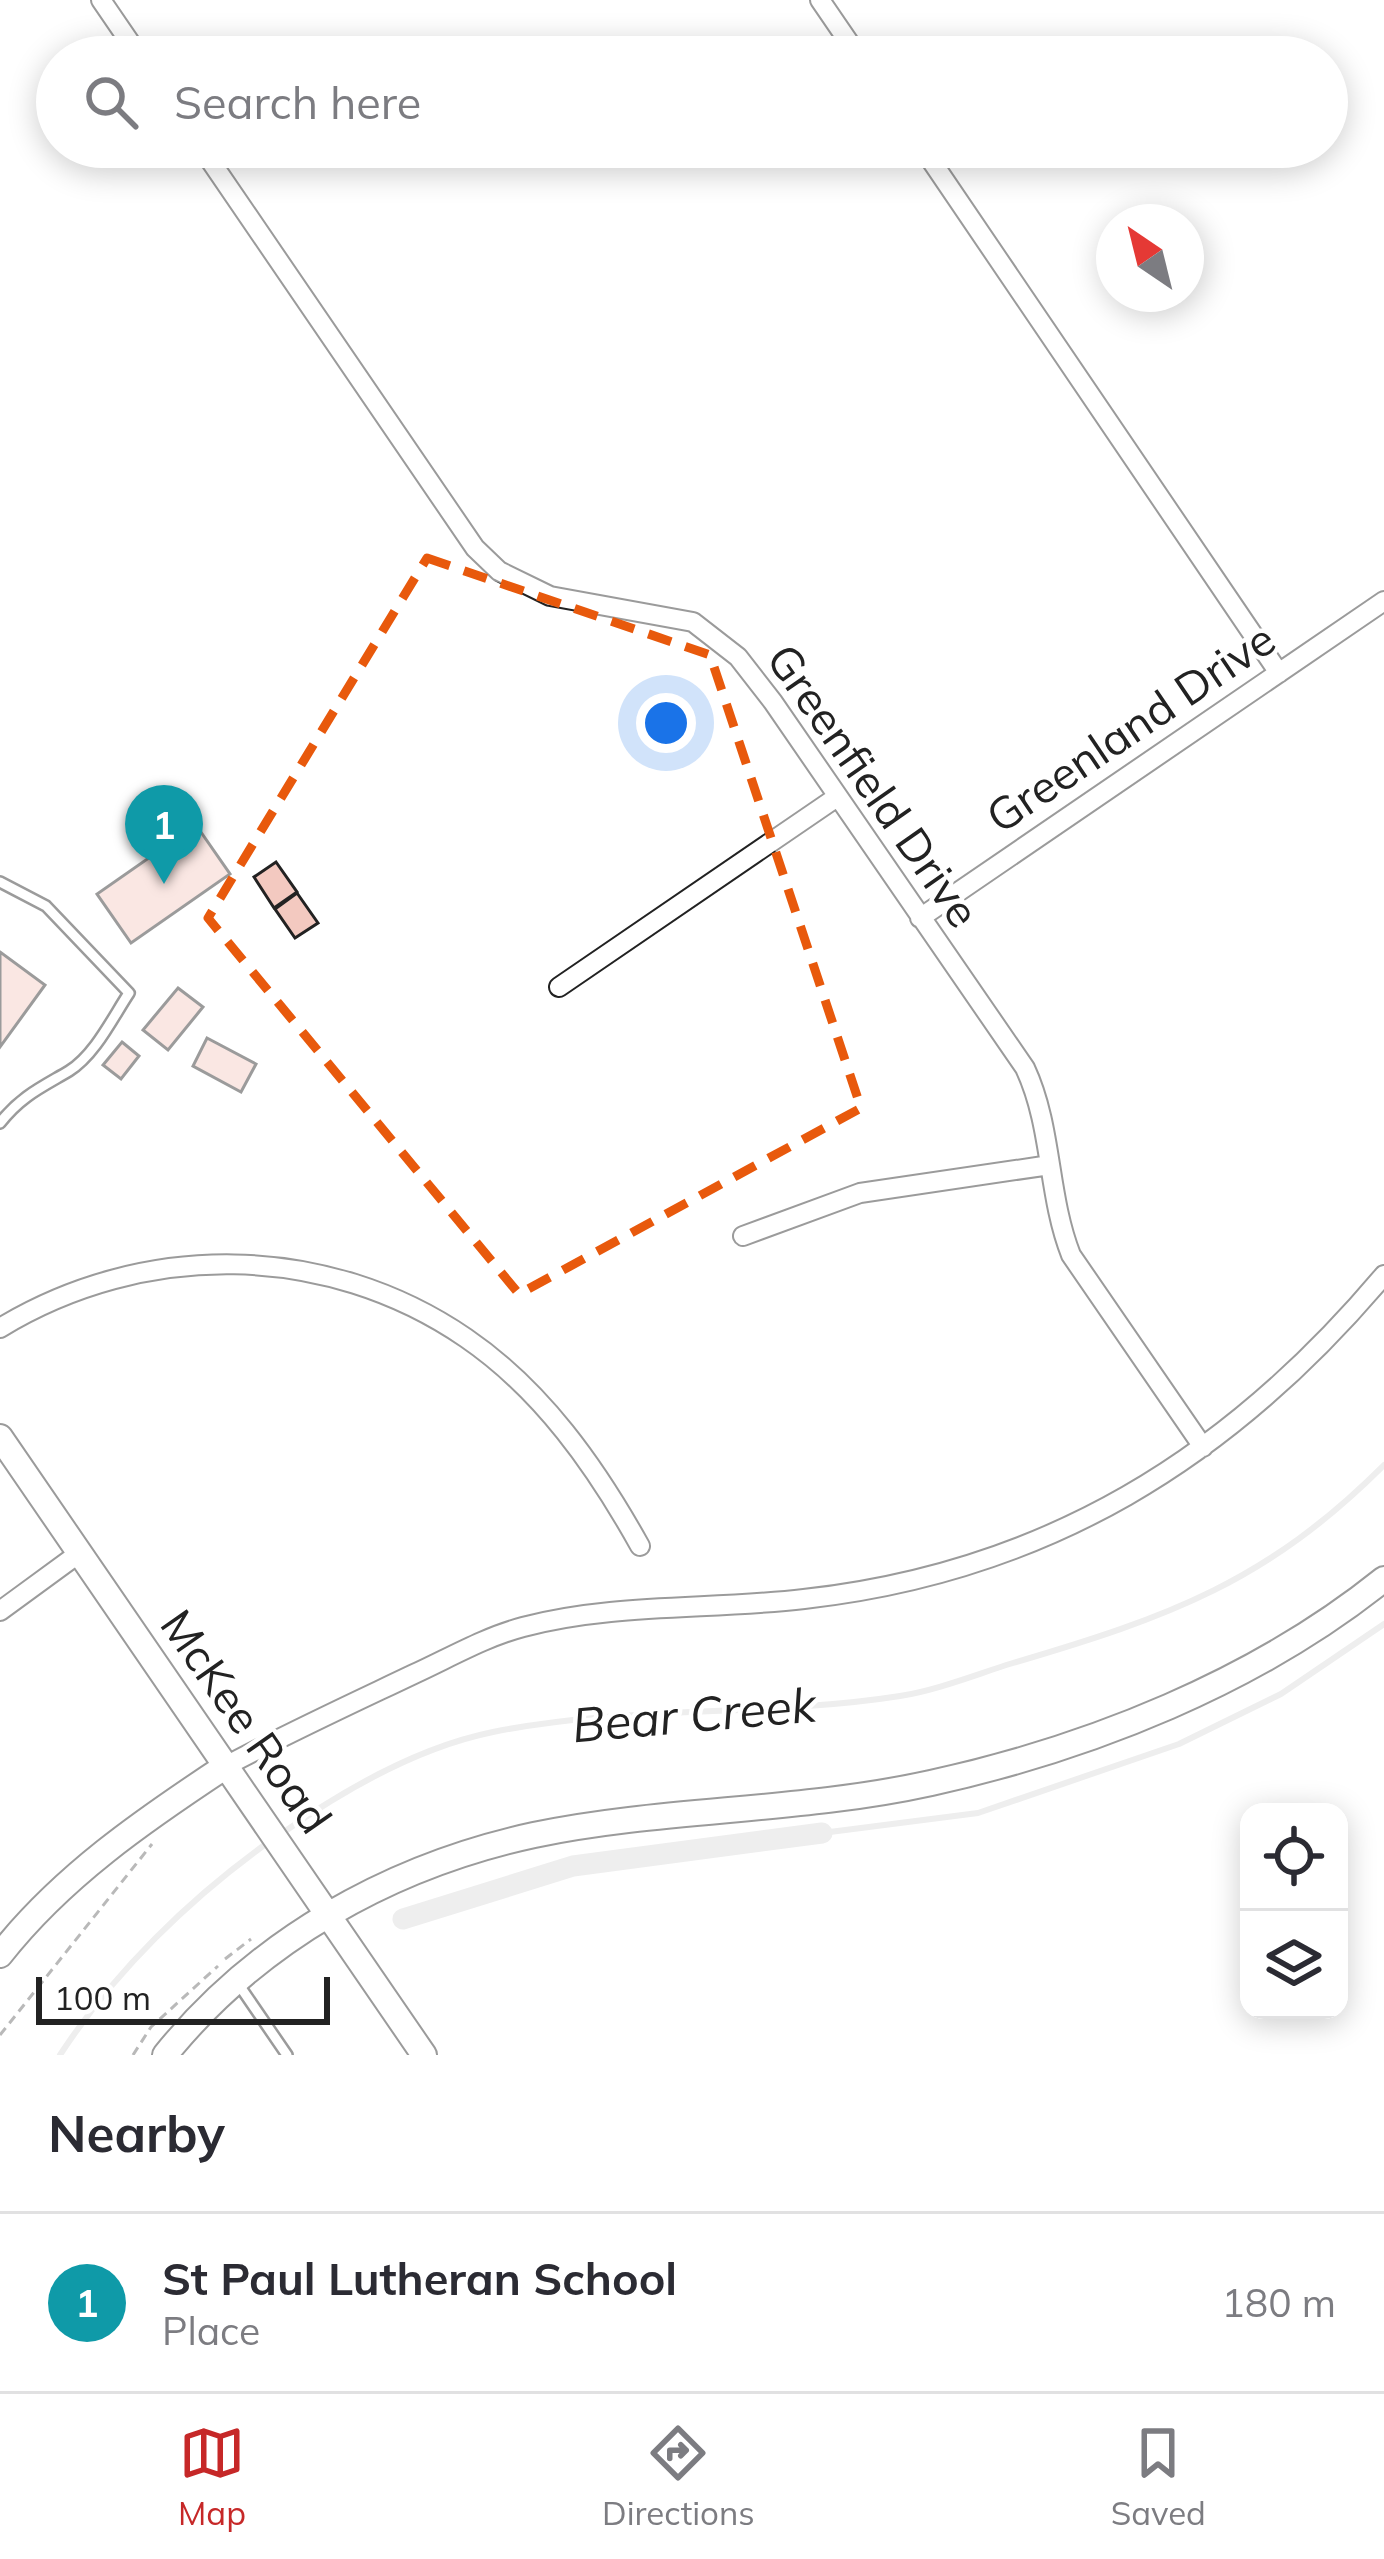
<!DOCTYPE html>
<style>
:root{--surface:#fff;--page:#f7f7f7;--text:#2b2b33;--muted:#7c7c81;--line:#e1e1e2;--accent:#c62828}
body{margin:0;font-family:Mulish,sans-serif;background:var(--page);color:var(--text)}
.controls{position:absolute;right:36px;bottom:36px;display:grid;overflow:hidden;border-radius:24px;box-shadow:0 6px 30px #0003}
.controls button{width:108px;height:108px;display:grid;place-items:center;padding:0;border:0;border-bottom:3px solid var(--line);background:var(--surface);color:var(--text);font:60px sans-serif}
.compass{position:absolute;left:1096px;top:204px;width:108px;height:108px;border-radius:50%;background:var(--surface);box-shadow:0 6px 30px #0003;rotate:325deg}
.scale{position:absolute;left:36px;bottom:30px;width:294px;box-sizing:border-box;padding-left:12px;border:6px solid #222;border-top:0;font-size:33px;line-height:42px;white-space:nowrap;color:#222;-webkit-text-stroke:9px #fff;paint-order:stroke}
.you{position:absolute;left:666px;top:723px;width:42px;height:42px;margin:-30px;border:9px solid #fff;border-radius:50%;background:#1a73e8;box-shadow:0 0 0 18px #1a73e833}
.badge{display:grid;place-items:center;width:78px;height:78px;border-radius:50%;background:var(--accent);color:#fff;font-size:39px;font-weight:700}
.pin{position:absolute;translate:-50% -99px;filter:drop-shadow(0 3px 6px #0008)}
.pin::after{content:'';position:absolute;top:63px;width:42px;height:36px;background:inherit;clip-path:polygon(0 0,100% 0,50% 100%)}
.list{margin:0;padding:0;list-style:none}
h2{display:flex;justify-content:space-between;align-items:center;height:156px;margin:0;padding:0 48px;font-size:51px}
h2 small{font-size:39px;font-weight:400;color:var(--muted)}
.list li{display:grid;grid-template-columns:78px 1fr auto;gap:36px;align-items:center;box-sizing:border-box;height:180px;padding:0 48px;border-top:3px solid var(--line)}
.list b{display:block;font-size:45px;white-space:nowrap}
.list p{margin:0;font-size:39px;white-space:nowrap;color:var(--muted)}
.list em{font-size:39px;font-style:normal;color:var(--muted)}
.icon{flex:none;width:66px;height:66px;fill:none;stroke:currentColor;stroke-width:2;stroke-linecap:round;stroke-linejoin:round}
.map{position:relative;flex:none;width:1384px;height:2055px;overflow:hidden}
.search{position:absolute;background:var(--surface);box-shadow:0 6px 30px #0003;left:36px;right:36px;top:36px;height:132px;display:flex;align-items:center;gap:30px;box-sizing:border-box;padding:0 42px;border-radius:66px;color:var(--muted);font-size:45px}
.sheet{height:336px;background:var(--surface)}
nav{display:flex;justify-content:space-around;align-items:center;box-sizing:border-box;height:168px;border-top:3px solid var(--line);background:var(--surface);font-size:33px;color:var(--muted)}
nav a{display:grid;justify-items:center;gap:6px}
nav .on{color:var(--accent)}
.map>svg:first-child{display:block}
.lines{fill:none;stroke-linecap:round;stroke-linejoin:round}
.stream{stroke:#d9d9d9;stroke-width:6}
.canal{stroke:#d9d9d9;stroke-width:21}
.building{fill:#f3c9c0;stroke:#222;stroke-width:3}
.lane-casing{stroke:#222;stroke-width:14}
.street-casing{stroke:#222;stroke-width:22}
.secondary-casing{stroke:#222;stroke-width:28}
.path{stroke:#646464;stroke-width:3;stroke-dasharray:9 6;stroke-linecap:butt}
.lane{stroke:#fff;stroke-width:9}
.street{stroke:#fff;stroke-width:18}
.secondary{stroke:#fff;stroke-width:24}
.marked{fill:none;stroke:#e8590c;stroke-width:9;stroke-dasharray:24 15;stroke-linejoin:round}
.labels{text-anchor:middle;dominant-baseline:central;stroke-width:9;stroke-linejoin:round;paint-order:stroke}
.street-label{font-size:45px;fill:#222;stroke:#fff}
.water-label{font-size:48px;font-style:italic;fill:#222;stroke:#fff}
</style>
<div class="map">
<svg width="1384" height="2055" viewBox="0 0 1384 2055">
<rect width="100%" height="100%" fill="#fff"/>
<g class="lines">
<path class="stream" d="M 822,1833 L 978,1813 L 1179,1744 L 1281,1694 L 1384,1624
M 281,1834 C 342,1791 419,1747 493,1732 C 627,1705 766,1717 900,1696 C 938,1690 977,1674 1013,1663 C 1169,1617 1267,1582 1384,1465
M 60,2055 C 114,1972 190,1898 270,1841"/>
<path class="canal" d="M 403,1919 L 573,1866 L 822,1833"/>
</g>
<path class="building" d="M 196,825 L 230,874 L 131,943 L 97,894 Z
M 276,862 L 297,892 L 274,908 L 254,877 Z
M 297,893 L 318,923 L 295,938 L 275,909 Z
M 0,952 L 45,985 L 0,1047 Z
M 178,988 L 203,1007 L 168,1050 L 143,1030 Z
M 207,1038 L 256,1064 L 241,1092 L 193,1066 Z
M 122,1042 L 139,1056 L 121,1079 L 103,1065 Z"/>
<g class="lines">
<defs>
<path id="lane" d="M 0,882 L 46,906 L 129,993 C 113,1017 95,1055 69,1071 C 42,1087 21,1096 0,1123
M 239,1985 L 287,2055"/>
<path id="street" d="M 101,0 L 140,57
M 820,0 L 859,57
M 201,147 L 475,548 L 499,571 L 550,596 L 693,622 L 738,657 L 773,702 L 1025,1068 C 1053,1128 1047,1194 1071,1255 L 1203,1447
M 922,147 L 1279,673
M 920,918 L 1384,601
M 559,987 L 837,797
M 743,1236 L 860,1193 L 1050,1165
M 0,1328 C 143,1241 326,1242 466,1338 C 542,1390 596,1467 640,1546
M 0,1611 L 78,1554
M 226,1766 C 288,1733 351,1704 414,1674 C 449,1658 485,1637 523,1627 C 613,1603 712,1610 804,1599 C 1046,1572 1229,1459 1384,1275"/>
<path id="secondary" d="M 0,1437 L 424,2055
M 0,1955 C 61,1877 144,1820 226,1766
M 165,2055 C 257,1941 390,1866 534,1835 C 664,1808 800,1812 931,1783 C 1090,1748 1256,1682 1384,1579"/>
</defs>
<use href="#lane" class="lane-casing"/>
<use href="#street" class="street-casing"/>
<use href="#secondary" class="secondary-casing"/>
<path class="path" d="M 225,1959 L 251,1939
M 0,2035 L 152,1844
M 133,2055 L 151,2027 L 218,1966"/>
<use href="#lane" class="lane"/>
<use href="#street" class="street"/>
<use href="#secondary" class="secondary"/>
</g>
<path d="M0 0H1384V2055H0ZM 427,558 L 710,655 L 861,1108 L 519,1294 L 208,918 Z" fill="#fff" fill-opacity=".55" fill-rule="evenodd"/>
<path class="marked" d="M 427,558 L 710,655 L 861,1108 L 519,1294 L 208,918 Z"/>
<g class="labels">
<g class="street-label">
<text transform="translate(1130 727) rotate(-34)">Greenland Drive</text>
<text transform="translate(874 785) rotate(55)">Greenfield Drive</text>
<text transform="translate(247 1721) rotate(55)">McKee Road</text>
</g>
<g class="water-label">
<text transform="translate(694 1714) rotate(-5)">Bear Creek</text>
</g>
</g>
</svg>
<div class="controls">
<button><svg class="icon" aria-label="locate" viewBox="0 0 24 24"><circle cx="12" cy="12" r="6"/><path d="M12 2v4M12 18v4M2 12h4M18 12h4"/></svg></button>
<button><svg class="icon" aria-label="layers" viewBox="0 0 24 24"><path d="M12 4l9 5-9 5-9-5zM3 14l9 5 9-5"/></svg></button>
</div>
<svg class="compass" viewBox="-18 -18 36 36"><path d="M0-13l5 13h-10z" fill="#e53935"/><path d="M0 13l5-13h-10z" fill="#7c7c81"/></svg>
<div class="scale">100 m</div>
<div class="you"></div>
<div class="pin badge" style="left:164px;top:884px;background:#0f9aa8">1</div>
<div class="search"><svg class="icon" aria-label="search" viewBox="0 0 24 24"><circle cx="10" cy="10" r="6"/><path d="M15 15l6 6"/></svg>Search here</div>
</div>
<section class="sheet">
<h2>Nearby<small></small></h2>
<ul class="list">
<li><span class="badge" style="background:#0f9aa8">1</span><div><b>St Paul Lutheran School</b><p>Place</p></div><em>180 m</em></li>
</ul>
</section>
<nav>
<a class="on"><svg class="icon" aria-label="map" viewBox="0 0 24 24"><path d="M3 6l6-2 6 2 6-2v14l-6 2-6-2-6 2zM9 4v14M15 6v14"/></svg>Map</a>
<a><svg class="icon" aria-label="directions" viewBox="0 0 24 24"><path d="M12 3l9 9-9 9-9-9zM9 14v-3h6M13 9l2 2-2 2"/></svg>Directions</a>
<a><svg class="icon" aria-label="saved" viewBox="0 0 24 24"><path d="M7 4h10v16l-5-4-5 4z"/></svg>Saved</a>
</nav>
